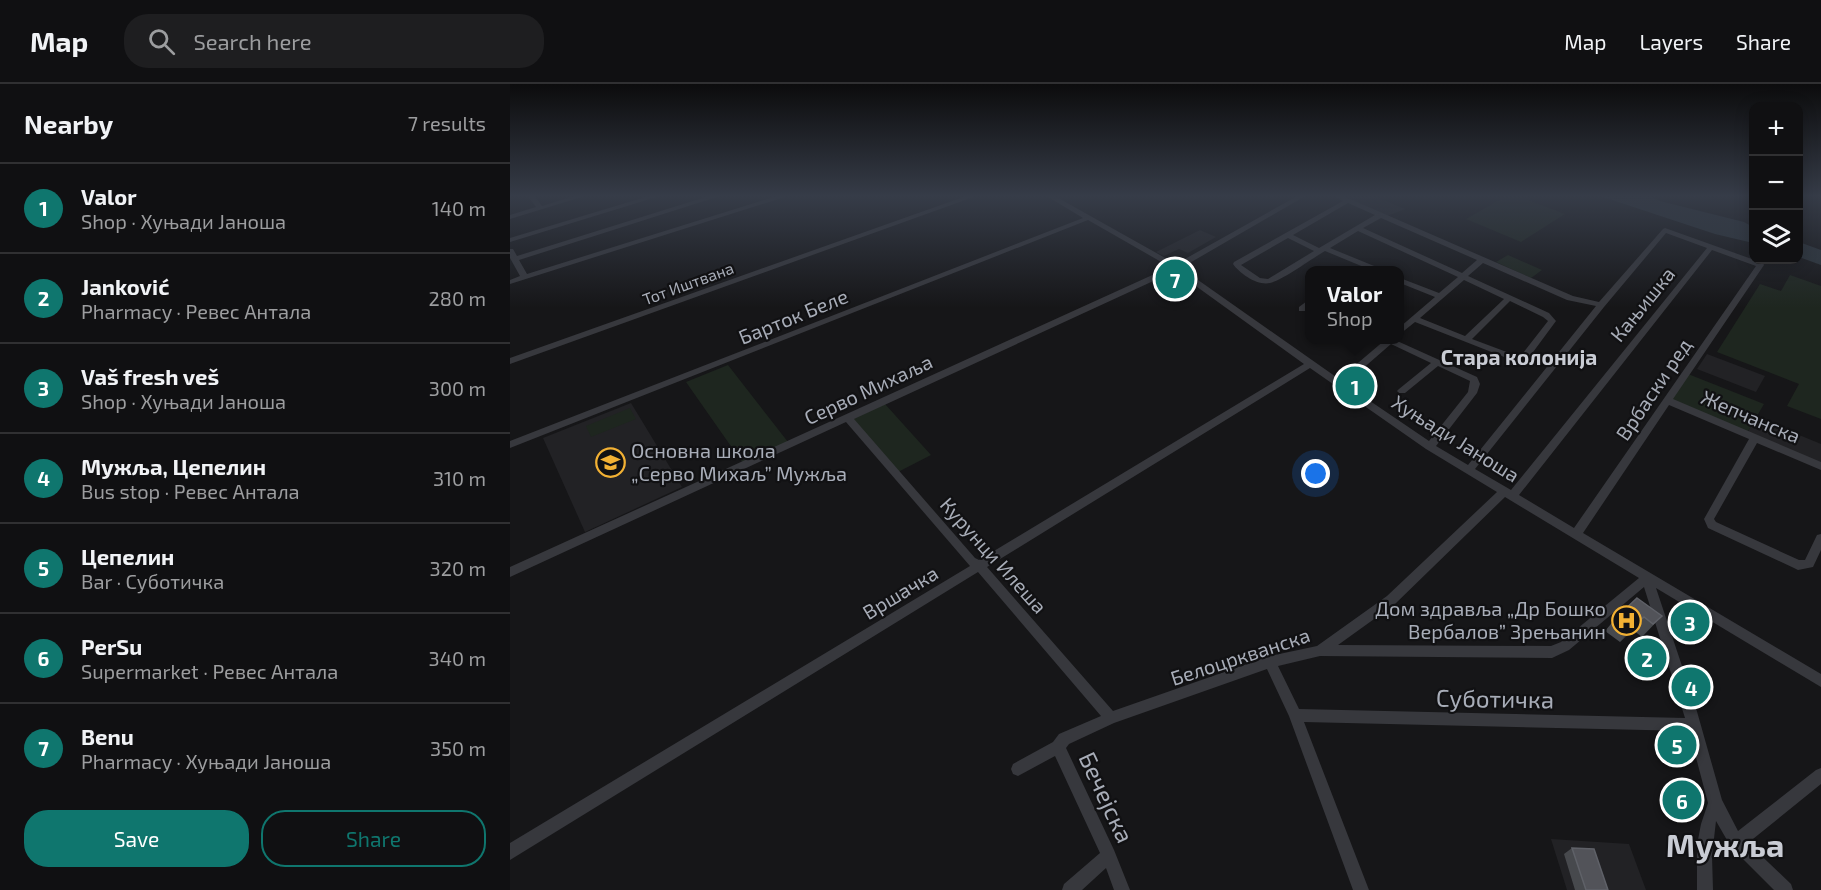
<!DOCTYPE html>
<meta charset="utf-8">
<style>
:root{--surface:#101012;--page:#1e1e20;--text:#f1f3f6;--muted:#9c9d9f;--line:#303032;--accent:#0f766e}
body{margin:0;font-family:"Exo 2",sans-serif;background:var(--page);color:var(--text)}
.controls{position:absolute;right:18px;top:18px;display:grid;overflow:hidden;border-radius:12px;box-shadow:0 3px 15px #0003}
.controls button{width:54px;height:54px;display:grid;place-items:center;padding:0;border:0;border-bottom:2px solid var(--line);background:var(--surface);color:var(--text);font:30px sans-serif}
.you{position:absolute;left:806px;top:390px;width:21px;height:21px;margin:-15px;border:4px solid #fff;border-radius:50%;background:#1a73e8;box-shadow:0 0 0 9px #1a73e833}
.badge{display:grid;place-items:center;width:39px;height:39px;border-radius:50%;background:var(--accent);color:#fff;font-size:20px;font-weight:700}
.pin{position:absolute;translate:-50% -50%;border:3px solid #fff;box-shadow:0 2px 6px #0006}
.popup{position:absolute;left:795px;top:182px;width:99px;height:78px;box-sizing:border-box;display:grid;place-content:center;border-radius:12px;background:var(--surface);filter:drop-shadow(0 2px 4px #0005);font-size:20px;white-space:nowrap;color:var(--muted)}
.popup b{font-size:22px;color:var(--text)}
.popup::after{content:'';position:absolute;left:50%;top:100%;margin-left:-12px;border:12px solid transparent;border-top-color:var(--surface)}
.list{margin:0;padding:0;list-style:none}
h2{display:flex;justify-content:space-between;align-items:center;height:78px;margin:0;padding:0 24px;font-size:26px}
h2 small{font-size:20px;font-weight:400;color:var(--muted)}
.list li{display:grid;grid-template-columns:39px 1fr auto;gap:18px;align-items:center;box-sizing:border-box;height:90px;padding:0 24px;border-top:2px solid var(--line)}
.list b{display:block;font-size:22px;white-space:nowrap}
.list p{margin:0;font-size:20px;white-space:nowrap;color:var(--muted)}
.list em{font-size:20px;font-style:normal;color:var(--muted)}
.actions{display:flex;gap:12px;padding:18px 24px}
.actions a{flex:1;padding:14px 0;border:2px solid var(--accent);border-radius:24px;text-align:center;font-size:21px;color:var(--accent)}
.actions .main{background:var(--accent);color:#fff}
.icon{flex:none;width:33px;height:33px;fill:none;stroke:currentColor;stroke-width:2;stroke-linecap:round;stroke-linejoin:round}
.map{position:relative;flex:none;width:1311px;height:806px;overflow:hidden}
header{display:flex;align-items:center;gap:36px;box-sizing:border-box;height:84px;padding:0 30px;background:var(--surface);border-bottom:2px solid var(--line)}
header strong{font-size:28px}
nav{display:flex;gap:33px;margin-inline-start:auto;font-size:21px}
.search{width:420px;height:54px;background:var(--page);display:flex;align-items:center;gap:15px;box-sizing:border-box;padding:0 21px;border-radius:24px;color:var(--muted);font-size:22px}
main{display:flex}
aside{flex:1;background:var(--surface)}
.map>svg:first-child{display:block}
.built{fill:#222225}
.green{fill:#1e261f}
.water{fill:#2c353c}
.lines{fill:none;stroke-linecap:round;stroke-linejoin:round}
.minor{fill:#37383d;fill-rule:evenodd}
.wall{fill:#47494d}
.shaded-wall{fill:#2f3033}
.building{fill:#525359;stroke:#5f6168;stroke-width:1.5}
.labels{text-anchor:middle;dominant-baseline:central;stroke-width:4.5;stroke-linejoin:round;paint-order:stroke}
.far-street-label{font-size:16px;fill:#a8adb8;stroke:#111113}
.street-label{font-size:20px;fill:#a8adb8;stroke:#111113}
.poi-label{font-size:20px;fill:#a8adb8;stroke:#111113;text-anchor:start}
.neighbourhood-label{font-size:21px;font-weight:bold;fill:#c9ccd4;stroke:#111113}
.near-street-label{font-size:24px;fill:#a8adb8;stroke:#111113}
.near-district-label{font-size:32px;font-weight:bold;fill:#c9ccd4;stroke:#111113}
</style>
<header>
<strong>Map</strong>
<div class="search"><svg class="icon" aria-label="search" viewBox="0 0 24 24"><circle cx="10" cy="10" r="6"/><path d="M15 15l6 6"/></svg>Search here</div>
<nav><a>Map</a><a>Layers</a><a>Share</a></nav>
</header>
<main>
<aside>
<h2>Nearby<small>7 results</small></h2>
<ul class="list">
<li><span class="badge">1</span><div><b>Valor</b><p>Shop · Хуњади Јаноша</p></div><em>140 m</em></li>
<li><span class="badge">2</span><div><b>Janković</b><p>Pharmacy · Ревес Антала</p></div><em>280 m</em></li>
<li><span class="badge">3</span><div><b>Vaš fresh veš</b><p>Shop · Хуњади Јаноша</p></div><em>300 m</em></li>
<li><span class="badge">4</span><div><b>Мужља, Цепелин</b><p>Bus stop · Ревес Антала</p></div><em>310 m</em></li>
<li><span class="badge">5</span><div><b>Цепелин</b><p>Bar · Суботичка</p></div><em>320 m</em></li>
<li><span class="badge">6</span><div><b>PerSu</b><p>Supermarket · Ревес Антала</p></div><em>340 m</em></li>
<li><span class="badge">7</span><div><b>Benu</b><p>Pharmacy · Хуњади Јаноша</p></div><em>350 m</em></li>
</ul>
<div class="actions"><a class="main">Save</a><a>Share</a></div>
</aside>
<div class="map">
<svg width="1311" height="806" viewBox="0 0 1311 806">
<rect width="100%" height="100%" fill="#161618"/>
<path class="built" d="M 830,111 L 862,111 L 895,125 L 877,132 Z
M 690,146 L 706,153 L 678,169 L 669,165 L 654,172 L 646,168 Z
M 1197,270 L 1255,292 L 1246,308 L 1187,285 Z
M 121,319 L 172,403 L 75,448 L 33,354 Z
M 1246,333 L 1311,360 L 1311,381 L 1237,349 Z
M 1041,755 L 1119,760 L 1136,806 L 1057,806 Z"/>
<path class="green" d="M 998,111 L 1005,111 L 1055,130 L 1011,158 L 956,135 Z
M 998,171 L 1032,186 L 1021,194 L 986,178 Z
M 1280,191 L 1311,202 L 1311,335 L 1277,322 L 1289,300 L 1207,268 L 1250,200 L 1271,207 Z
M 218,281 L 278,358 L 232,378 L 176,298 Z
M 1178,290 L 1254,320 L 1237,349 L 1160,317 Z
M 375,320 L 421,371 L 388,388 L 343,335 Z
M 120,324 L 126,335 L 81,353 L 76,342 Z"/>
<path class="water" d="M 1087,111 L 1137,111 L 1150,117 L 1234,138 L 1243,143 L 1243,159 L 1205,150 Z
M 1289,158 L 1311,166 L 1311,181 L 1289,173 Z"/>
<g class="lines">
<path class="minor" d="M 17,111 L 24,111 L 32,122 L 67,111 L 78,111 L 0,135 L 0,131 L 26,123 Z
M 142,111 L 153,111 L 0,158 L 0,154 Z
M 202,111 L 213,111 L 9,176 L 17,190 L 270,111 L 281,111 L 0,200 L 0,196 L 10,192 L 0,174 L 0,165 L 3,165 L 7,172 Z
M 459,111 L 469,111 L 0,280 L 0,274 Z
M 535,111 L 543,111 L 666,180 L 789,111 L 797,111 L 671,184 L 829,295 L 875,256 L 885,256 L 967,293 L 970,300 L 967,309 L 926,362 L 958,381 L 1086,222 L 1057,216 L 973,179 L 958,192 L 1039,229 L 1046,237 L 1015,279 L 1012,280 L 905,238 L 890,250 L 890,243 L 925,213 L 890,199 L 890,194 L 929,209 L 948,193 L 848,147 L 820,164 L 869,184 L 869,186 L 861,186 L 815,167 C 803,174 771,197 760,199 C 748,202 730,190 723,180 L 724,178 L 833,117 L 822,111 L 831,111 L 1063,212 L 1089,218 L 1153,145 L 1155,144 L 1253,179 L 1254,181 L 1163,315 L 1311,378 L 1311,386 L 1247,359 L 1204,435 L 1206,438 L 1289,476 L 1295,476 L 1307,451 L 1311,450 L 1311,466 L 1303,483 L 1288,486 L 1284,484 L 1198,444 L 1194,435 L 1239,355 L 1159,321 L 1073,449 L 1311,590 L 1311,603 L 1146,504 L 1186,624 L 1212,716 L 1228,747 L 1306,686 L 1311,684 L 1311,700 L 1238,759 L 1281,800 L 1283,806 L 1264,806 L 1221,763 L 1206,737 L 1202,772 L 1203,806 L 1187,806 L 1187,761 L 1191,740 L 1198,719 L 1179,647 L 794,638 L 859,806 L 843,806 L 779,632 L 757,585 L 604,639 L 559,660 L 556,664 L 604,766 L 620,806 L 604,806 L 596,784 L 572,806 L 552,806 L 554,800 L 590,769 L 545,672 L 508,692 L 503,690 L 501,685 L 503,680 L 543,658 L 549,650 L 591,632 L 468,488 L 0,776 L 0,759 L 460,482 L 336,338 L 0,493 L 0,483 L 660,183 L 578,136 L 0,364 L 0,357 L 573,134 ZM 838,119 L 865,131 L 809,164 L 783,151 ZM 871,134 L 967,176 L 952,189 L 853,144 ZM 1156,149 L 1197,164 L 1001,406 L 965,385 L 1094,223 ZM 778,154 L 804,167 L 758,195 L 750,194 L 731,181 ZM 1202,166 L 1246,182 L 1064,444 L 1009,411 ZM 665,187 L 794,280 L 469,476 L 465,474 L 344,335 ZM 954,196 L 994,215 L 955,252 L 910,234 ZM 1000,217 L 1033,233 L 1038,237 L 1010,273 L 962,255 ZM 881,260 L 921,279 L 889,305 L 887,307 L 889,309 L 895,309 L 928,282 L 960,297 L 958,308 L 919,357 L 835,300 ZM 800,284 L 916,365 L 987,408 L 877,512 L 807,562 L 760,572 L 603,627 L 477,483 ZM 995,413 L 1129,494 L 1051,558 L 1041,562 L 828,561 L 885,520 ZM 1134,503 L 1175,634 L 789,625 L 768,582 L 810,572 L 1042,574 L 1059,566 Z
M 797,217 L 800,217 L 800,223 L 795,227 L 789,227 L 789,223 Z"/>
</g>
<path class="wall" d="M 1152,532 L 1132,553 L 1123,546 L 1110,558 L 1095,547 L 1106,534 Z
M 1133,563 L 1157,567 L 1140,583 L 1125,572 Z
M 1062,764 L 1098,806 L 1065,806 L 1054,770 Z"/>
<path class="shaded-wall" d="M 1134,533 L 1123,546 L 1110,558 L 1121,545 Z"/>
<path class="building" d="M 1127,514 L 1152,532 L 1143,540 L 1134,533 L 1121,545 L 1106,534 Z
M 1142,555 L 1157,567 L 1149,575 L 1133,563 Z
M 1062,764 L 1084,765 L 1098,806 L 1076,806 Z"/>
<linearGradient id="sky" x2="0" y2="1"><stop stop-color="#0c0c0d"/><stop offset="0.5" stop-color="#363c48"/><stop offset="1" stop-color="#363c48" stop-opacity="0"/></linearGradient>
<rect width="1311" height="224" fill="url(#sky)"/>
<defs>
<symbol id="school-ring" viewBox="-11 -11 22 22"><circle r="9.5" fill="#111113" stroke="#f2b134" stroke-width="1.5"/><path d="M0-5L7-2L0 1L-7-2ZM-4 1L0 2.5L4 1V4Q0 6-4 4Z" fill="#f2b134"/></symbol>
<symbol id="hospital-ring" viewBox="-11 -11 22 22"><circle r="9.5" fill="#111113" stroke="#f2b134" stroke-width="1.5"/><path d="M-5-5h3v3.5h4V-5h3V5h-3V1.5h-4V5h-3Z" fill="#f2b134"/></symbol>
</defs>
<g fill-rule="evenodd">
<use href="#school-ring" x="84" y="362" width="33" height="33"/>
<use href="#hospital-ring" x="1100" y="520" width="33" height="33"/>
</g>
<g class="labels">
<g class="far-street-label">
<text transform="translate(178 199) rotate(-20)">Тот Иштвана</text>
</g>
<g class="street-label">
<text transform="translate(1132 220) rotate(-51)">Кањишка</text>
<text transform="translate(283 232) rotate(-22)">Барток Беле</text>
<text transform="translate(358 305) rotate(-25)">Серво Михаља</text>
<text transform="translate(1143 305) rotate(-56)">Врбаски ред</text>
<text transform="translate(1241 332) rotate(23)">Жепчанска</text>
<text transform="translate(946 354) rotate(32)">Хуњади Јаноша</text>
<text transform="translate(484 471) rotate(48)">Курунци Илеша</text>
<text transform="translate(390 508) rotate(-31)">Вршачка</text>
<text transform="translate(730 572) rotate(-18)">Белоцркванска</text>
</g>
<g class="poi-label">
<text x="121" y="366">Основна школа<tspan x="121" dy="23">„Серво Михаљ” Мужља</tspan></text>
<text x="1096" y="524" text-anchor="end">Дом здравља „Др Бошко<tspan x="1096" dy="23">Вербалов” Зрењанин</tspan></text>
</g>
<g class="neighbourhood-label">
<text x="1009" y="272">Стара колонија</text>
</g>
<g class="near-street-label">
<text transform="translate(985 614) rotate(1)">Суботичка</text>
<text transform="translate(597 713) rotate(65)">Бечејска</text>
</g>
<g class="near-district-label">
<text x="1215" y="760">Мужља</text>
</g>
</g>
</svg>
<div class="controls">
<button>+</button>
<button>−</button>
<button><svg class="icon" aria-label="layers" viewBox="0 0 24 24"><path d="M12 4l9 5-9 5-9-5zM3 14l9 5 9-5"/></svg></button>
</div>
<div class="you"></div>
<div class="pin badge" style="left:845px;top:302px">1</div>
<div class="popup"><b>Valor</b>Shop</div>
<div class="pin badge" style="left:1137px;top:574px">2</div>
<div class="pin badge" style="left:1180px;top:538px">3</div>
<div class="pin badge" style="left:1181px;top:603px">4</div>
<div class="pin badge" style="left:1167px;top:661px">5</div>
<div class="pin badge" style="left:1172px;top:716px">6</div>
<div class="pin badge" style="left:665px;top:195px">7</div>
</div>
</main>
